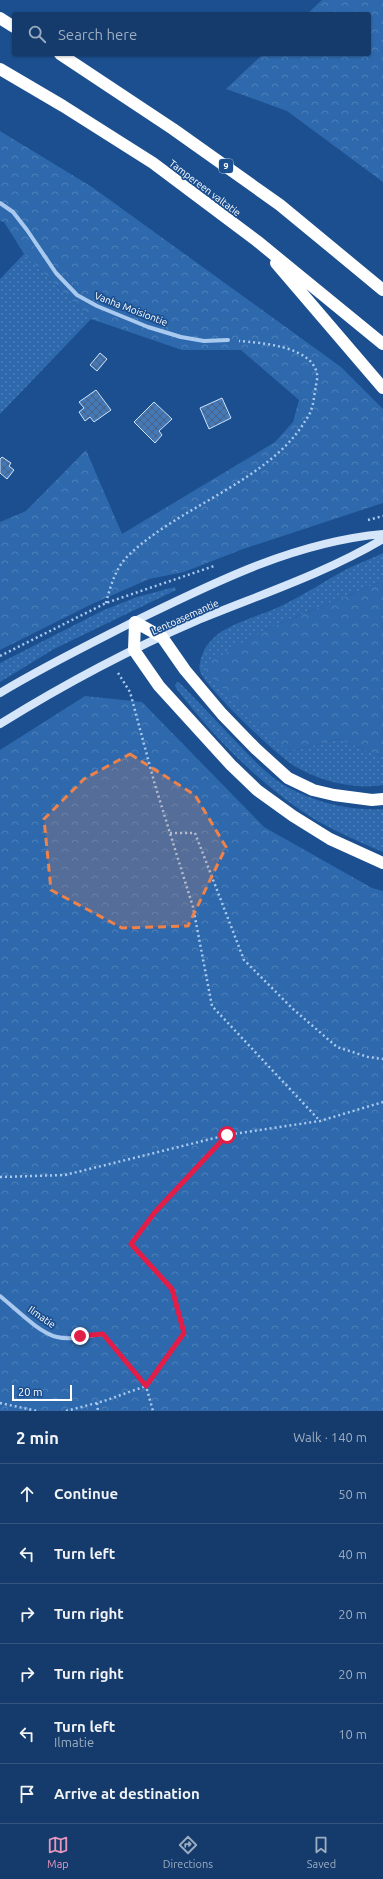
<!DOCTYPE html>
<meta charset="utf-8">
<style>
:root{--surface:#143b6b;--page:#1d4271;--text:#f1f3f6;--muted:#9dadc1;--line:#33557e;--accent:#e797bd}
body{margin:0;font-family:Ubuntu,sans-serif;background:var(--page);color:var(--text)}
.scale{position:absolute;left:12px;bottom:10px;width:60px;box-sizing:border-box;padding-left:4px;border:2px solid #fff;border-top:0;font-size:11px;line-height:14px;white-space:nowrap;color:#fff;-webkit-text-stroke:3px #1b4f8f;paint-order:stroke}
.stop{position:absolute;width:12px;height:12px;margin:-9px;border:3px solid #e11d48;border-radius:50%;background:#fff}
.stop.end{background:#e11d48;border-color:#fff;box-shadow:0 1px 4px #0008}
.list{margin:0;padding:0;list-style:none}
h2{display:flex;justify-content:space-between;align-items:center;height:52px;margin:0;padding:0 16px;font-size:17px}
h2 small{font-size:13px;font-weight:400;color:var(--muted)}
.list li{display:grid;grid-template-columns:26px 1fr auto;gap:12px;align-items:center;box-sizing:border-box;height:60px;padding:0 16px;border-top:1px solid var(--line)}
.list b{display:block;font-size:15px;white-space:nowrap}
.list p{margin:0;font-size:13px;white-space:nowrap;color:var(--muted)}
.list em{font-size:13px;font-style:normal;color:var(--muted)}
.icon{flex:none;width:22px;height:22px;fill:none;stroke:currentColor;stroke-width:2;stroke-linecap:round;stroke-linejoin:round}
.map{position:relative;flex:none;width:383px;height:1411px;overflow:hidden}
.search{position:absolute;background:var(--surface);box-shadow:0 1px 3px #0004;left:12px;right:12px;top:12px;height:44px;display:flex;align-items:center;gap:10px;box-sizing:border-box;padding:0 14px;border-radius:4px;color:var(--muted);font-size:15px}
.sheet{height:412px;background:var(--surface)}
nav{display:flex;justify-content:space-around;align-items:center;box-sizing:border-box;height:56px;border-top:1px solid var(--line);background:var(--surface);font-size:11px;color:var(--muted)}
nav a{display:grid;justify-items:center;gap:2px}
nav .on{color:var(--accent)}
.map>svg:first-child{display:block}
.grass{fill:url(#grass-dots)}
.forest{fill:url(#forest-crowns)}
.building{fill:url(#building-cross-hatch);stroke:#cfe3fa}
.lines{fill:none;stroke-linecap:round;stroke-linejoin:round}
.path{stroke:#a9c9ee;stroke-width:2.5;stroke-dasharray:2 3;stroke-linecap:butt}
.street{stroke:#a9c9ee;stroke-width:4}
.secondary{stroke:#d6e6fa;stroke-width:8}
.highway{stroke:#fff;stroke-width:12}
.route{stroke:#e11d48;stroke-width:5}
.marked{fill:#ee8249;fill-opacity:0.2;stroke:#ee8249;stroke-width:3;stroke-dasharray:8 5;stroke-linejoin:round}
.labels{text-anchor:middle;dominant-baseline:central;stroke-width:3.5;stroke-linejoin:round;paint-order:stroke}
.shield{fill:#1b4f8f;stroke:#bbcadd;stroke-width:1}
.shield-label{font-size:9px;font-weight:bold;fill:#fff}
.street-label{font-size:10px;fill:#fff;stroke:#1b4f8f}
</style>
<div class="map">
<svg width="383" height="1411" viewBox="0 0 383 1411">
<defs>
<pattern id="grass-dots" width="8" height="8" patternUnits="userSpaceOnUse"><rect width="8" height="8" fill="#2e69ad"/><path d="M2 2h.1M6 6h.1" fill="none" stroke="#4d80b9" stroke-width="1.8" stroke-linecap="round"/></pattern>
<pattern id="forest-crowns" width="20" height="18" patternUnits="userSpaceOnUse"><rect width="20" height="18" fill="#2e69ad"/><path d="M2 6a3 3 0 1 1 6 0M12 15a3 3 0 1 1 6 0" fill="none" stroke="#4d80b9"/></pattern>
<pattern id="building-cross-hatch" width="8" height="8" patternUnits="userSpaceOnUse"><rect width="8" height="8" fill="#4478b7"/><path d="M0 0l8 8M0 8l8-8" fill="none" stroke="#486282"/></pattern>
</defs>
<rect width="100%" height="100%" fill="#1b4f8f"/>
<path class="grass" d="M 24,254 L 91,319 L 0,414 L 0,279 Z
M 383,553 L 383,581 L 264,630 L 288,752 L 338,739 L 383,757 L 383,785 C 354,790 318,781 293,765 C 276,755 206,688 200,671 C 198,665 202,656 204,650 C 209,641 219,632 228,628 C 245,619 264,614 281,606 C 304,595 325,581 347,569 C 359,563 371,559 383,553 Z
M 175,587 L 176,590 L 54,649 L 0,682 L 0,663 L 104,610 L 137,597 Z
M 177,682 L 180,683 C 201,705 222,727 243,749 C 254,760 266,773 279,782 C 309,801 347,811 383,809 L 383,852 C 355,840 324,827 299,809 C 252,776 211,734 176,688 L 175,685 Z"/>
<path class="forest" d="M 322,0 L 383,0 L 383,182 L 287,111 L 226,89 L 263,54 L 369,54 L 369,14 L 307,14 Z
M 0,131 L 92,187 L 341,367 L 383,409 L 383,503 L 243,549 L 184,572 L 149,579 L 92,604 L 0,650 L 0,522 L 26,511 L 86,450 L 122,534 L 275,442 L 293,422 L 299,400 L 241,350 L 182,350 L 91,319 L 24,254 L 4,222 L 0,221 Z
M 383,581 L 383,757 L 338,739 L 288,752 L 201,667 L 264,630 Z
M 85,696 L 142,702 L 264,827 L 372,888 L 383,891 L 383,1411 L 0,1411 L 0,750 Z"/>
<path class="building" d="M 100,353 L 107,359 L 97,371 L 90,365 Z
M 96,390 L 111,410 L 94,422 L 90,417 L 85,421 L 79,412 L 84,408 L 79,402 Z
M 222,398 L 231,418 L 209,429 L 200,408 Z
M 154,402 L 172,419 L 159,431 L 162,435 L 155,443 L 134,422 Z
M 2,457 L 11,463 L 9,466 L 14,470 L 7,479 L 0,473 L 0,459 Z"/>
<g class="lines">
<path class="path" d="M 368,520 L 383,516
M 106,603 C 111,584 116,566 131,553 C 181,506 267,481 304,423 C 306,419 310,415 311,410 C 314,403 314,394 316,386 C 316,383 318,378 317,374 C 312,346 261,343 239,341
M 0,656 L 106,603 L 214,566
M 118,673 L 130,692 L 155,785 L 193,907 L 212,1006 L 320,1121
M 170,833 L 195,833 L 244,960 L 293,1009 L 337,1047 L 368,1057 L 383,1059
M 0,1177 L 65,1175 L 227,1135 L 320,1121 L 383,1102
M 110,1342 L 146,1386 L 153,1411
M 0,1403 L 37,1411
M 97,1403 L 98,1411
M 66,1411 L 104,1401 L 146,1386 L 184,1333 L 172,1289 L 131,1244 L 155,1212 L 227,1135"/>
<path class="street" d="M 0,203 L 13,212 L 27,230 L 56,273 L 77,295 L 97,306 L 148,327 L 181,337 L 204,341 L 228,340
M 0,1296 C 15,1308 39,1333 57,1337 C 71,1341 89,1335 103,1334"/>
<path class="secondary" d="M 0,693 C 43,667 88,645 133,622 C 213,583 294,542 383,534
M 0,724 C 63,685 128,650 196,621 C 259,595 324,574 383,539"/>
<path class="highway" d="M 0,18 L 14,27
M 60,54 L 173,129 L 280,205 L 383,290
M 0,69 L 63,106 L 153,163 L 257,241 L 383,344
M 276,263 L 383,388
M 383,799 L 372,800 L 334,795 L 313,790 L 288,778 L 256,749 L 222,714 L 185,670 L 162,637 L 135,622 L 134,650 L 159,686 L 231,765 L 257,790 L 293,816 L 330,839 L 383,863"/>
</g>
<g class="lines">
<path class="route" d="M 80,1336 L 103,1334 L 146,1386 L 184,1333 L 172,1289 L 131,1244 L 155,1212 L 227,1135"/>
</g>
<path class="marked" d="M 130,754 L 195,795 L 226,847 L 188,926 L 122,928 L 51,890 L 44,819 L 84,779 Z"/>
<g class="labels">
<rect class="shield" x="219" y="159" width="14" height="14" rx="3"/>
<g class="shield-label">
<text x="226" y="166">9</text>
</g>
<g class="street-label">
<text transform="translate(205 188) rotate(37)">Tampereen valtatie</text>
<text transform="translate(131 309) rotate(21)">Vanha Moisiontie</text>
<text transform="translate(185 617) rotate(-24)">Lentoasemantie</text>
<text transform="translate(42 1317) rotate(35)">Ilmatie</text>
</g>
</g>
</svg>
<div class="scale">20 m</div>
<div class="stop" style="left:227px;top:1135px"></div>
<div class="stop end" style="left:80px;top:1336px"></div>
<div class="search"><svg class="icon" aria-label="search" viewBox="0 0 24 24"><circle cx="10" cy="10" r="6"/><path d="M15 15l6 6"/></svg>Search here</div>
</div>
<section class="sheet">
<h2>2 min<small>Walk · 140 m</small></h2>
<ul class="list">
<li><svg class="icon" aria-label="ahead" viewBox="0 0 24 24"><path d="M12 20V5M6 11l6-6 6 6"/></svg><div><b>Continue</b></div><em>50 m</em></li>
<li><svg class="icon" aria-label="left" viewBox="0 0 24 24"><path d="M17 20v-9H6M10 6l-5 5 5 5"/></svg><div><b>Turn left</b></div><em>40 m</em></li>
<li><svg class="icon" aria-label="right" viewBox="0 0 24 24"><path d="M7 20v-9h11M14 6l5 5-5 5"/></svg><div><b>Turn right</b></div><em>20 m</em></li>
<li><svg class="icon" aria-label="right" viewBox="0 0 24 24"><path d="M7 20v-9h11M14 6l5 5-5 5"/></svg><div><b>Turn right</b></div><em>20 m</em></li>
<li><svg class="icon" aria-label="left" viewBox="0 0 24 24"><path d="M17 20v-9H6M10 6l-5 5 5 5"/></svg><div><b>Turn left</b><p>Ilmatie</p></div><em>10 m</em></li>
<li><svg class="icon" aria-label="arrive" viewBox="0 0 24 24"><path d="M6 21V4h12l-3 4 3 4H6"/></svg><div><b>Arrive at destination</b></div></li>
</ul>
</section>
<nav>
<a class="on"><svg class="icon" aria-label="map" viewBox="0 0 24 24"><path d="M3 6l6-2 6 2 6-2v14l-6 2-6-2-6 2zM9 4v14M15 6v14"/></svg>Map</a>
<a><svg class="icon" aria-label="directions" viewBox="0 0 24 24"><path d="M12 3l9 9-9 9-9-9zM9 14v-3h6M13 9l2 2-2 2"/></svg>Directions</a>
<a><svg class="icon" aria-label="saved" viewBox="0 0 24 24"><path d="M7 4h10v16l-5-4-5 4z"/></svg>Saved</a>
</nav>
